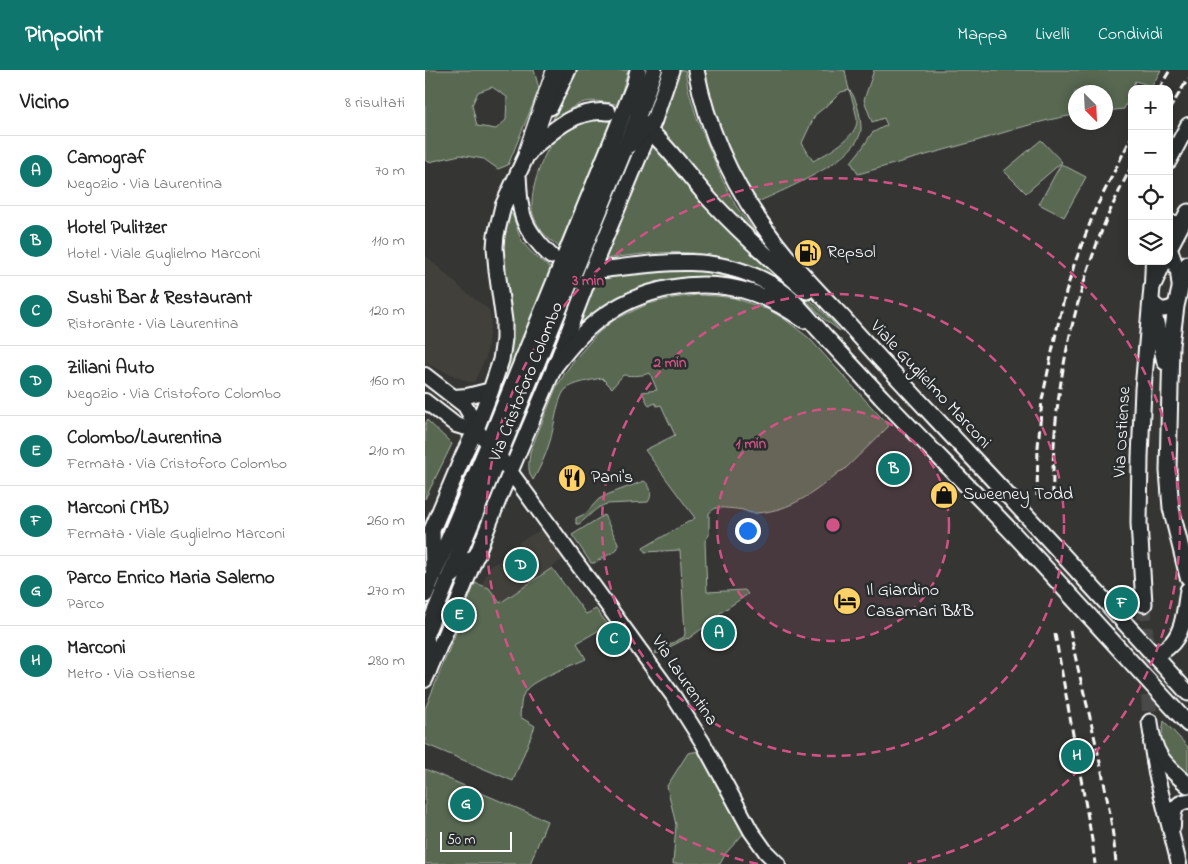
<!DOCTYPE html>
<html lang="it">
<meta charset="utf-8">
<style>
:root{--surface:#fff;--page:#f2f2f2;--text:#222;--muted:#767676;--line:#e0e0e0;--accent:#0f766e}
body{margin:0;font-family:"Indie Flower",sans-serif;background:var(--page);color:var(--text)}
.controls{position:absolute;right:15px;top:15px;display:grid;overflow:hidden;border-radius:10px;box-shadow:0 2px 12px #0003}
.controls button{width:45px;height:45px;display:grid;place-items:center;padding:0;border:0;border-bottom:1px solid var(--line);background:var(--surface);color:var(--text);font:25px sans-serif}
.compass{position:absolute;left:643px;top:15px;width:45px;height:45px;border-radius:50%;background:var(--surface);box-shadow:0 2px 12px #0003;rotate:156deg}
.scale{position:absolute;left:15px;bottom:12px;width:72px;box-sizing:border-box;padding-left:5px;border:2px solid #fff;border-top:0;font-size:14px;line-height:18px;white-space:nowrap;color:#fff;-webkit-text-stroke:4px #2a2d2e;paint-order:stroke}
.you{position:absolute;left:322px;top:460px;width:18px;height:18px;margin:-12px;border:4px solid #fff;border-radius:50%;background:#1a73e8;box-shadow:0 0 0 8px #1a73e833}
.badge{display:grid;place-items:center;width:32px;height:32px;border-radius:50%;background:var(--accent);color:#fff;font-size:16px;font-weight:700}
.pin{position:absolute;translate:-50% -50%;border:2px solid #fff;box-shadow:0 1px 5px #0006}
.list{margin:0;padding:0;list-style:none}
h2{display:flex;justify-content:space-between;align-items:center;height:65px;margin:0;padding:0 20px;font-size:21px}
h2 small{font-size:16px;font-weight:400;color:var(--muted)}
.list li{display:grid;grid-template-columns:32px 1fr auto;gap:15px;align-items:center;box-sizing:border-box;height:70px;padding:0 20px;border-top:1px solid var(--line)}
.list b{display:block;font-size:19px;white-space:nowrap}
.list p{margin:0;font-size:16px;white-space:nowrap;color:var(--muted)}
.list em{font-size:16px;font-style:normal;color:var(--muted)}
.icon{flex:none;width:28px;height:28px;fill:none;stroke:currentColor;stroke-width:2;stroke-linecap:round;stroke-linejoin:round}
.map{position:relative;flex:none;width:763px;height:794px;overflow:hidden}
header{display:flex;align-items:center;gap:30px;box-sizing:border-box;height:70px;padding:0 25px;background:var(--accent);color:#fff}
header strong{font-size:24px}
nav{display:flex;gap:28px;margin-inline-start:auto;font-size:18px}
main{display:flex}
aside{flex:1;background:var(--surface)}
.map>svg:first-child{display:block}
.built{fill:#42413b}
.green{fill:#596851;stroke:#acb4a8;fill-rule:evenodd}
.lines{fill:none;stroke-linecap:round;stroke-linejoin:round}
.primary-tunnel{stroke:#494a48;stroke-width:15;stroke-dasharray:15 8;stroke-linecap:butt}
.secondary-casing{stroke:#fff;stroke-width:18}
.primary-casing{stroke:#fff;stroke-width:19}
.highway-casing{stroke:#fff;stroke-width:21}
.secondary{stroke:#2a2d2e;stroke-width:14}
.primary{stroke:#2a2d2e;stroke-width:15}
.highway{stroke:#2a2d2e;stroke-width:18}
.rail{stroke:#fff;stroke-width:3;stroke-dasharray:8 4;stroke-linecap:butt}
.ring{fill:none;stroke:#d15284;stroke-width:2.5;stroke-dasharray:9 6}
.labels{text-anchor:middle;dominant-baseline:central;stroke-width:5;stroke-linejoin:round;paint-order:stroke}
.poi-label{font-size:18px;fill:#fff;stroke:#2a2d2e;text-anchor:start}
.street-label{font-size:18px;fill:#fff;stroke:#2a2d2e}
.centre{fill:#d15284;stroke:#2a2d2e;stroke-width:2.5}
.ring-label{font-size:15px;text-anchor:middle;font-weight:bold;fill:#d15284;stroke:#2a2d2e;stroke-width:5;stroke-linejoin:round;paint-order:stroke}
</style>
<header>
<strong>Pinpoint</strong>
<nav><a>Mappa</a><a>Livelli</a><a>Condividi</a></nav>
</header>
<main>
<aside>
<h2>Vicino<small>8 risultati</small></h2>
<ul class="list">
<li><span class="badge">A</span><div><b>Camograf</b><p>Negozio · Via Laurentina</p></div><em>70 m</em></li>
<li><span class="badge">B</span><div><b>Hotel Pulitzer</b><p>Hotel · Viale Guglielmo Marconi</p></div><em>110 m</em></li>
<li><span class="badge">C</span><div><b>Sushi Bar &amp; Restaurant</b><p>Ristorante · Via Laurentina</p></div><em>120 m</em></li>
<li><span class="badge">D</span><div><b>Ziliani Auto</b><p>Negozio · Via Cristoforo Colombo</p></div><em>160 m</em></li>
<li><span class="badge">E</span><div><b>Colombo/Laurentina</b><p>Fermata · Via Cristoforo Colombo</p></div><em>210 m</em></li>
<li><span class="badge">F</span><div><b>Marconi (MB)</b><p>Fermata · Viale Guglielmo Marconi</p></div><em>260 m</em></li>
<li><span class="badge">G</span><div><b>Parco Enrico Maria Salerno</b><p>Parco</p></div><em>270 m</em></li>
<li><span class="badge">H</span><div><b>Marconi</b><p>Metro · Via Ostiense</p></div><em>280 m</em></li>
</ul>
</aside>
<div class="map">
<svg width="763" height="794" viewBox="0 0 763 794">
<rect width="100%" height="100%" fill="#353634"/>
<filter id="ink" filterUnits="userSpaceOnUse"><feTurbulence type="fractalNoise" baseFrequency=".02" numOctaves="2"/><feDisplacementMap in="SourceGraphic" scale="10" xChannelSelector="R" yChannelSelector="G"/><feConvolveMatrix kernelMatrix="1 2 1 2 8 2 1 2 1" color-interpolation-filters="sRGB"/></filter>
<g filter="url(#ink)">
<path class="built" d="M 0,185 L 38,220 L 64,240 L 66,249 L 61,287 L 49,312 L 44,312 L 9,297 L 0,293 Z
M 117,459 L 138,489 L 75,533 L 64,518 L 57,515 L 65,496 L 73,492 L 96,471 Z"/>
<path class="green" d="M 0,0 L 109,0 L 114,19 L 83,95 L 73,99 L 59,89 L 35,85 L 4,92 L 0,90 ZM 67,17 L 82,27 L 81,50 L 71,59 L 52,56 L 47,35 L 53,22 Z
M 152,0 L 203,0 L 193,35 C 183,32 170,30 160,32 C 151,34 137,44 128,49 Z
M 250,0 L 260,0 L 263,18 L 272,49 L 297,109 L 311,136 L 341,177 L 317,156 L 230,57 Z
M 280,0 L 420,0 C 421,6 422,13 424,19 C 425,22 427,22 428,25 C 433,35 436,48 436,59 C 434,90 358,120 333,132 C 307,92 289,47 280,0 ZM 424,20 C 426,25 432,45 432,50 C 433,67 401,84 388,91 L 377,73 L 390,45 L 405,33 L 416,22 Z
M 449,0 L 736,0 L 727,16 L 710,11 L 699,39 L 681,41 L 680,22 L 650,22 L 650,45 C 616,50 584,61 551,71 C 512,82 472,93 433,104 L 426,92 L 438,77 L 447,63 L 462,55 L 459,48 L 447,52 L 439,30 Z
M 167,50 L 181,50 L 186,52 L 134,177 C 122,168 112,158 108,144 C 103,126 116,88 127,73 C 132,67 147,55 155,52 C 158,51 163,51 167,50 Z
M 226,68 L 375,220 L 407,251 L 415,261 C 410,257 404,253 399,249 C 390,240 382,230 372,222 C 308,175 248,178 173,190 Z
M 616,70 L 637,92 L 601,123 L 579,101 Z
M 204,84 L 209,86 L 92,372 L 89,372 L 88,370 Z
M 636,94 L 661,107 L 639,147 L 614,134 Z
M 85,143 L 87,144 C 90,151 92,160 95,167 C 100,178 116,192 126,198 L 68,340 L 66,339 C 77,310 88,282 87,251 C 87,224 77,198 78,171 C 78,162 82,153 84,144 Z
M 257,200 L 276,201 L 324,211 L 342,220 L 268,212 L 151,260 L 169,207 L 218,202 Z
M 273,225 L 292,226 L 309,228 L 344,240 L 358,248 L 384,268 L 464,356 L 419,400 L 414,402 C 389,423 367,440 332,443 C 327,444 323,442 318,440 C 314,439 294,437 291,438 C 290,438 285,442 284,443 L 284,465 L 280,471 L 282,522 L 320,520 L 323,524 L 295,543 L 282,555 L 263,569 L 262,568 L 231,584 L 230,582 L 259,567 L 260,564 L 255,480 L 220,482 L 218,478 L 270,448 L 220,380 L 250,365 L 236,335 L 232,336 L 230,333 L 224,336 L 217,322 L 232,320 L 225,303 C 216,306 208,306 198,305 L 187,318 L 177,308 C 167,310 147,313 140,320 C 132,329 129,359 125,371 C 121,385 115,398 108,410 C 102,401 104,393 105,382 L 131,318 L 140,303 L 149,290 L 173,263 L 189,250 L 223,234 L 248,228 Z
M 2,350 L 27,374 L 0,429 L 0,354 Z
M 219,411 C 226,415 228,425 223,432 L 182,434 C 170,437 164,447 154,454 L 151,454 L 151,448 L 160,444 L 174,429 L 184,424 Z
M 179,445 L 193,473 L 193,478 L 190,481 L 169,493 L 166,493 L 147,465 Z
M 127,498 L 161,544 L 171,539 L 183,555 L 152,573 L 161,589 C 148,595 107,610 101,620 C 95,628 96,638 95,647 L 110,656 L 88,711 L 0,674 L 0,639 L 30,565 L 50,513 L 64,518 L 75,533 Z
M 739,651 L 763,677 L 763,706 L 754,699 L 735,676 Z
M 274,681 L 319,763 L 301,783 L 295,794 L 248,794 L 251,755 L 242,716 L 263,683 Z
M 0,699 L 122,751 L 105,794 L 0,794 Z"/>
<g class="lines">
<path class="primary-tunnel" d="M 719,534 L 725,652"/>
<defs>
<path id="secondary" d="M 744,91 L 763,55
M 744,152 L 749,153 L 757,153
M 744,176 L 753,202 L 755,219
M 727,215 L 728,191
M 726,231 C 736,242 738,241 751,236
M 0,305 L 40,336 L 44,343 L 51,359 L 74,386 L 249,627 L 278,673 L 326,761 L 341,782 L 353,794
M 29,327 L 42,326 L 66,320
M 0,331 L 31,355 L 38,357 L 51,359
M 0,610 L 22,559 L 76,424 L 130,296 L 165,205 L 229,51
M 726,672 L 731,703 L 754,794
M 748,757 C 748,744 749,732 763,731"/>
<path id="primary" d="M 271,0 C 284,69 317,133 362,187 C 380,208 400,229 419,249 C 459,294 501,338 542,382 C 617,461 690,542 763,623
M 125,37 L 143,0
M 231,67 C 251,87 267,110 286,131 C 316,163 349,193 382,221
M 204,75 L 229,50 L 246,0
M 103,82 C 126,62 150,38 183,42
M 93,104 C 95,144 96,157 126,186
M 744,178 L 763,142
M 763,194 L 755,219 L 751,236 L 746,275 L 743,401 L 746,438 L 763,507
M 175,200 C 233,193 285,183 340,211 C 363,222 378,242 395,261 C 415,283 436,305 456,327 C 499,372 542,415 585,460 C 645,524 703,589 763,654
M 729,244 L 740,292
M 130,296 C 143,279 156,263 172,251 C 215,217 276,206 328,223 C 346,229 363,239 379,250
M 8,499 L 7,460 L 39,384 L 51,359 L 66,320 L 76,290 L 79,269 L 79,251 L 72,201 L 70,177 L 71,165 L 78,136 L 108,71
M 25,507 L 52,485
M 0,525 L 64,373 L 199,41 L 209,16 L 213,0
M 719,534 L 714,453 L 715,387 L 718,319 L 727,217 L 739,191
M 1,565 L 4,600
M 0,566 L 212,49 L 219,30 L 229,0
M 728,584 C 734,582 739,581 743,577 C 759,564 760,539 763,520
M 725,652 C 728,685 739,694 763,715"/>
<path id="highway" d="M 103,82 L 131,0"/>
</defs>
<use href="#secondary" class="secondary-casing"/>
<use href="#primary" class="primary-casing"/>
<use href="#highway" class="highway-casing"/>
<use href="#secondary" class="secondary"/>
<use href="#primary" class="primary"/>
<use href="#highway" class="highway"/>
<path class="rail" d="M 734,19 L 745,0
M 744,40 L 763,9
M 612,426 L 613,377 L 617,330 L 631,263 L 639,229 L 649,195 L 670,140 L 707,66
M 628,426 C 626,332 646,237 681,150 C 689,132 698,113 707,95
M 645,560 C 650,588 657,615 664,643 C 675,692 687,743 691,794
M 630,564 L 667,770 L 670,794"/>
</g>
</g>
<circle cx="408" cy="455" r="116" fill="#d15284" fill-opacity=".12"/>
<g class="ring">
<circle cx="408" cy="455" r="116"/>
<circle cx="408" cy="455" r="231"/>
<path d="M333 794A347 347 0 1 1 483 794"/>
</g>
<defs>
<symbol id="fuel-disc" viewBox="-11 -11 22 22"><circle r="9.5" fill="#ffd166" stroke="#2a2d2e"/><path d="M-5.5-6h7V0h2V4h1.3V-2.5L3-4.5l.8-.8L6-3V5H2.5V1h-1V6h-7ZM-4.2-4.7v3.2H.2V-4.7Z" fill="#111"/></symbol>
<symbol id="restaurant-disc" viewBox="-11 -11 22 22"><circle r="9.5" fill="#ffd166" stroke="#2a2d2e"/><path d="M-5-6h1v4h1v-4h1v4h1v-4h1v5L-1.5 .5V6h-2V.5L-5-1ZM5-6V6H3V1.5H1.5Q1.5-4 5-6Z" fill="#111"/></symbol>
<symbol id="shop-disc" viewBox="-11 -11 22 22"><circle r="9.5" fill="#ffd166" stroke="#2a2d2e"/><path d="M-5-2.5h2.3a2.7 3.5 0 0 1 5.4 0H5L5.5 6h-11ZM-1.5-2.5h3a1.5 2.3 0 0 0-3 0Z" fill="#111"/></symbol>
<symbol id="hotel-disc" viewBox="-11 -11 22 22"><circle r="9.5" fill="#ffd166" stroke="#2a2d2e"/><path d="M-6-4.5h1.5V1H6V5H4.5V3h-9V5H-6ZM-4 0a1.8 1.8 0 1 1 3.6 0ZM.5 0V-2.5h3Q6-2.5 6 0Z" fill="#111"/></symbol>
</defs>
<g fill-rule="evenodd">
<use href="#fuel-disc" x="367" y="167" width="32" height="32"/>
<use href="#restaurant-disc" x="131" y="392" width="32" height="32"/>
<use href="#shop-disc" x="503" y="409" width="32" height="32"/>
<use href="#hotel-disc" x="406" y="515" width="32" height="32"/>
</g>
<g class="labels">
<g class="poi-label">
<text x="402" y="183">Repsol</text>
<text x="166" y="408">Pani's</text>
<text x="538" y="425">Sweeney Todd</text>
<text x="441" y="521">Il Giardino<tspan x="441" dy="21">Casamari B&amp;B</tspan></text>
</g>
<g class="street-label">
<text transform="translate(102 312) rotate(-68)">Via Cristoforo Colombo</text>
<text transform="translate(505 315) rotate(47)">Viale Guglielmo Marconi</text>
<text transform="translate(698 362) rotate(-87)">Via Ostiense</text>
<text transform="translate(259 611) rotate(56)">Via Laurentina</text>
</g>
</g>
<circle cx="408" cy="455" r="8" class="centre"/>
<g class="ring-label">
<text x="163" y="215">3 min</text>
<text x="245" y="297">2 min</text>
<text x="326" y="378">1 min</text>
</g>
</svg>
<div class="controls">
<button>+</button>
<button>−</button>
<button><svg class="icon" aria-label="locate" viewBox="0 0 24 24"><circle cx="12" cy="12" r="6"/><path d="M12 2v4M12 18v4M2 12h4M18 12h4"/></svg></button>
<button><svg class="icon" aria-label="layers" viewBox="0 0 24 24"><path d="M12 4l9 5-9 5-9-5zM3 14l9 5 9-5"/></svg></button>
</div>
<svg class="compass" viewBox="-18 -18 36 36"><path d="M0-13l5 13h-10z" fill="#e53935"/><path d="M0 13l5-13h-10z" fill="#767676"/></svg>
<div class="scale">50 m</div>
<div class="you"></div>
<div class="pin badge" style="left:294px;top:563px">A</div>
<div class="pin badge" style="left:469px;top:399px">B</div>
<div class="pin badge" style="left:189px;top:569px">C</div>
<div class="pin badge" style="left:96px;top:495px">D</div>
<div class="pin badge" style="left:34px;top:545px">E</div>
<div class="pin badge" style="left:697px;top:533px">F</div>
<div class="pin badge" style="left:41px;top:734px">G</div>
<div class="pin badge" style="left:652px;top:686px">H</div>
</div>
</main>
